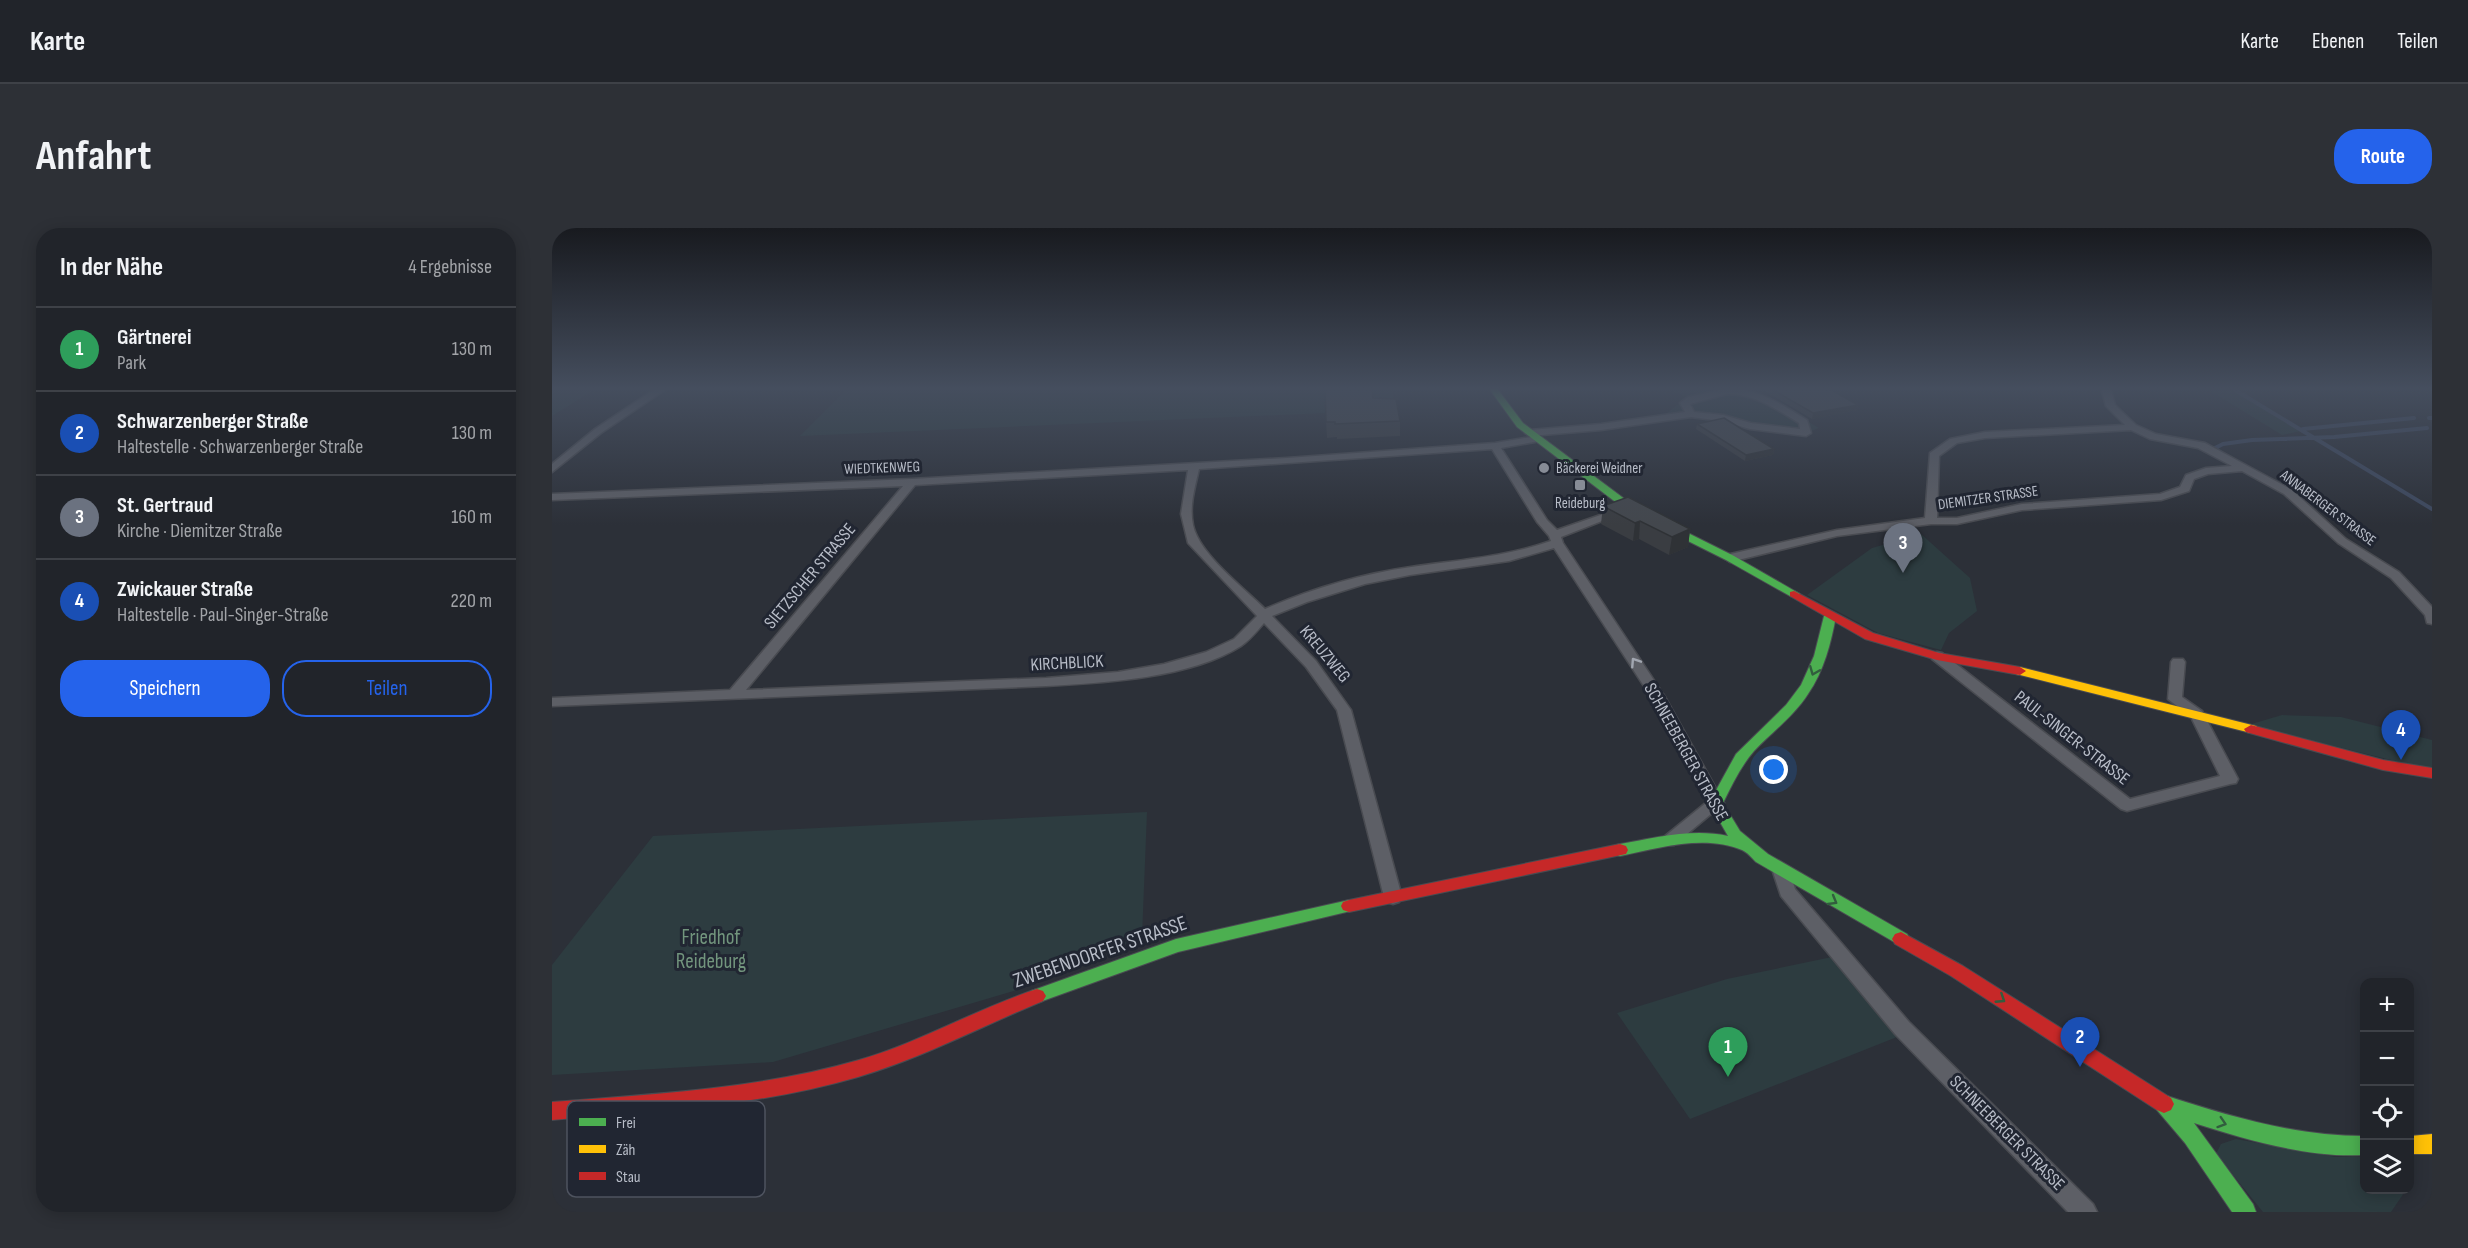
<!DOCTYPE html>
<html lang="de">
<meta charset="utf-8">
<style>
:root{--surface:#21242a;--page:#2d3036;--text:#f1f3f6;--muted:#a2a4a8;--line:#3e4147;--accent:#2563eb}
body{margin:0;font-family:"Sofia Sans Condensed",sans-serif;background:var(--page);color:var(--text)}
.controls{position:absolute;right:18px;bottom:18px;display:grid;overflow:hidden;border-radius:12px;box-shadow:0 3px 15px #0003}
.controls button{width:54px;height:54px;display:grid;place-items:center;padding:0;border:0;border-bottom:2px solid var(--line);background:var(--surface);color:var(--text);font:30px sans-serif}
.you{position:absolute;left:1222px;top:542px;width:21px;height:21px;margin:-15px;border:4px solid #fff;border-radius:50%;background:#1a73e8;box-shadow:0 0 0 9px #1a73e833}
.badge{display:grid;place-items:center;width:39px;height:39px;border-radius:50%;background:var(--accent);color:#fff;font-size:20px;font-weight:700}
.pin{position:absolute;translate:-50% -50px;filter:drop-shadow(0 2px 3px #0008)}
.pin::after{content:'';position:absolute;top:32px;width:21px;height:18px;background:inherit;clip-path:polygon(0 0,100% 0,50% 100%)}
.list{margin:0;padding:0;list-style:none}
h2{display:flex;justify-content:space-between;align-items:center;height:78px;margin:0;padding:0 24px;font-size:26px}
h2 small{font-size:20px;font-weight:400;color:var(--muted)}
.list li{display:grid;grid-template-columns:39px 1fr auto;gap:18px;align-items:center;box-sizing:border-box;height:84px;padding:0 24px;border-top:2px solid var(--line)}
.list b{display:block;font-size:22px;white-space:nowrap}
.list p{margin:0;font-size:20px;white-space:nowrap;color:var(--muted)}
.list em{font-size:20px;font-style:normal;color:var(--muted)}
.actions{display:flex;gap:12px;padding:18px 24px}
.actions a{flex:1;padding:14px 0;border:2px solid var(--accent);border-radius:24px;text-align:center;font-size:21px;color:var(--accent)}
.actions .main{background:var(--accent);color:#fff}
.icon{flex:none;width:33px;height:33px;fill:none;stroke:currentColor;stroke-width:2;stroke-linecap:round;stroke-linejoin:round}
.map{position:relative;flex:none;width:1880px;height:984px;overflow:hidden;border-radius:24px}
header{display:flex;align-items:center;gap:36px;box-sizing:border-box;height:84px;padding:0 30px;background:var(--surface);border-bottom:2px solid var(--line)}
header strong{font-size:28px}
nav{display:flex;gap:33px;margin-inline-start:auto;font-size:21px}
.intro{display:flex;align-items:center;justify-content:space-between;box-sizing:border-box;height:144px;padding:0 36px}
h1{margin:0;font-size:42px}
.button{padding:15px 27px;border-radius:24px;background:var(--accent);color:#fff;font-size:21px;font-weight:700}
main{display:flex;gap:36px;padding:0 36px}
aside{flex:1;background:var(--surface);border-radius:24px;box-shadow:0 3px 15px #0003}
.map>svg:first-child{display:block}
.green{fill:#2d3c40}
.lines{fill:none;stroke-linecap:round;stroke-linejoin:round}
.stream{stroke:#3e495f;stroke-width:4}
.street-casing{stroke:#494b51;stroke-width:3}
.fast-casing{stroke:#494b51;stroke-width:2}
.slow-casing{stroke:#494b51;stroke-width:2}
.jam-casing{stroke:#494b51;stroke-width:2}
.street{fill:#5d5f66;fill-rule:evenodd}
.fast{fill:#4caf50;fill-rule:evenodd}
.slow{fill:#ffc107;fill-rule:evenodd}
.jam{fill:#c62828;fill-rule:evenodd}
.wall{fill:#3a3d42}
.shaded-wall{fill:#2f3236}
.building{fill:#43474d;stroke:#2f3236;stroke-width:1.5}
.oneway{stroke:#a1a6b0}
.oneway2{stroke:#325d3e}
.poi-dot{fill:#878c96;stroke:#212632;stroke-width:2}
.labels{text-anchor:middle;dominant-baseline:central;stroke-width:6;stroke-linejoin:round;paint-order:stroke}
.far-street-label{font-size:15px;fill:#b8bdc8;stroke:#212632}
.far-poi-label{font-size:15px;fill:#b8bdc8;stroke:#212632;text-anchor:start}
.street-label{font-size:18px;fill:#b8bdc8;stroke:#212632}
.near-park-label{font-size:21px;fill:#72957d;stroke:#212632}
.near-street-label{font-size:21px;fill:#b8bdc8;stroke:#212632}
.key{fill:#212632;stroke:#4e535f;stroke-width:1.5}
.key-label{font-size:16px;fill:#b8bdc8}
</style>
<header>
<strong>Karte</strong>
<nav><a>Karte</a><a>Ebenen</a><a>Teilen</a></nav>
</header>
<div class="intro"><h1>Anfahrt</h1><a class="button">Route</a></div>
<main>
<aside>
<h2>In der Nähe<small>4 Ergebnisse</small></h2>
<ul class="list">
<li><span class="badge" style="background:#2e9e5b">1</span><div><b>Gärtnerei</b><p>Park</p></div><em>130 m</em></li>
<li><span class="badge" style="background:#1a4fb4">2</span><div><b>Schwarzenberger Straße</b><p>Haltestelle · Schwarzenberger Straße</p></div><em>130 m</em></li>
<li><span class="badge" style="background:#6b7280">3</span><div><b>St. Gertraud</b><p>Kirche · Diemitzer Straße</p></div><em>160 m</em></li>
<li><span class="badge" style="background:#1a4fb4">4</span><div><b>Zwickauer Straße</b><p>Haltestelle · Paul-Singer-Straße</p></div><em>220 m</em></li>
</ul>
<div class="actions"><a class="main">Speichern</a><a>Teilen</a></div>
</aside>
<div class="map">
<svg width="1880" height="984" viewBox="0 0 1880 984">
<rect width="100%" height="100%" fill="#2c3038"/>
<path class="green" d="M 297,159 L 695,159 L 695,162 L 840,159 L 843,182 L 248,208 Z
M 1110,159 L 1196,159 L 1267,200 L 1254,205 L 1198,198 L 1147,184 L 1110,189 L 1135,169 Z
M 1652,159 L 1674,159 L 1737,194 L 1749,203 L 1730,207 Z
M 42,162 L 0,188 L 0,163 Z
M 1369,306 L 1418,350 L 1425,383 L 1397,405 L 1389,422 L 1326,405 L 1255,367 L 1320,320 Z
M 1730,487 L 1789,489 L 1880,512 L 1880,542 L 1696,497 Z
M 595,584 L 590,709 L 465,762 L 221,834 L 0,847 L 0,737 L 101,608 Z
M 1280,729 L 1350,807 L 1138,891 L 1065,785 L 1175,751 Z
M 1684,911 L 1783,929 L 1812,929 L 1812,962 L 1854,962 L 1839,984 L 1711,984 L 1664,926 L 1669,916 Z"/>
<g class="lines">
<path class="stream" d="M 1678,159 L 1880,281
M 1877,190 L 1880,190
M 1751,201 L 1862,190
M 1668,224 L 1663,220 L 1671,216 L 1700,212 L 1782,209 L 1875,200"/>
<defs>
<path id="street" d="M 106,159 L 117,159 L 49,205 L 0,244 L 0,236 L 43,201 Z
M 1549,159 L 1558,159 L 1563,177 L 1584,197 L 1604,206 L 1653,215 L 1740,262 L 1794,311 L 1847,344 L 1880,379 L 1880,396 L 1875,395 L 1873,387 L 1839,350 L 1786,315 L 1732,266 L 1690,243 L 1656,246 L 1642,251 L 1637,263 L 1609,272 L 1470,282 L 1405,296 L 1379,296 L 1285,308 L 1178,334 L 1172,330 L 1174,327 L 1285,302 L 1373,290 L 1378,225 L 1398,211 L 1433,204 L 1573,197 L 1554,178 ZM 1579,202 L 1598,211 L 1646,220 L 1680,238 L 1654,240 L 1634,247 L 1628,259 L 1608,266 L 1470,276 L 1405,290 L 1385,290 L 1387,228 L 1405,215 L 1433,210 Z
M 1175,161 C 1206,160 1229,176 1255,192 L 1259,205 L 1254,208 L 1198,201 L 1170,193 L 1139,189 L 1049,202 L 978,208 L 973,205 L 978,202 L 1049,196 L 1133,184 L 1128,175 L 1136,169 ZM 1175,166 C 1203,166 1224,181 1247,195 L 1248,201 L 1199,195 L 1171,187 L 1142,184 L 1138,176 Z
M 985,208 L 988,209 L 988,213 L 949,220 L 995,292 L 1005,302 L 1063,282 L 1071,282 L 1073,284 L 1009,309 L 1011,315 L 1113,469 L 1172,575 L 1122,617 L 1110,617 L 1107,613 L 1155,574 L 1099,469 L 1002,320 L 957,333 L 858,347 L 813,356 L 755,374 L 720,388 L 764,433 L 799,482 L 850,669 L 847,674 L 841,676 L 835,674 L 832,669 L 785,482 L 754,439 L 712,395 C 705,403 698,412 689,418 C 639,450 552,455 494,458 L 0,478 L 0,470 L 178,462 L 351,258 L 0,272 L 0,266 L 360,251 L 735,230 L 943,215 ZM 940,221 L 985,294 L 997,308 L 999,313 C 953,329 906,332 859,339 C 809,346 759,361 713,381 C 692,360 647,326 641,297 C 637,278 643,259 647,241 ZM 636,242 L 629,286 L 636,315 L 705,388 L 682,411 L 654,424 L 612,436 L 566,444 L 494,450 L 194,462 L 363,257 Z
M 1385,424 L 1390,425 L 1578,571 L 1668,548 L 1639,489 L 1616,471 L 1619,434 L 1621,431 L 1631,431 L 1633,434 L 1630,469 L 1650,483 L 1686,551 L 1684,555 L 1678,556 L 1575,583 L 1569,581 L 1380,431 L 1378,428 L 1380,425 Z
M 1230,638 L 1236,639 L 1243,661 L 1357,794 L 1541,976 L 1545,984 L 1516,984 L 1343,806 L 1229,668 L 1221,644 L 1224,639 Z"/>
<path id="fast" d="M 936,159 L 944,159 L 971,195 L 1082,278 L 1182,328 L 1248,366 L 1242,369 L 1238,368 L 1174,332 L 1074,282 L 965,199 Z
M 1278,384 L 1284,388 C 1279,415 1272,443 1256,466 C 1242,488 1220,504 1202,523 C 1189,538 1180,557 1171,575 L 1188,603 L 1216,626 L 1355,706 L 1358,711 L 1355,716 L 1349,718 L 1204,634 C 1200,630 1195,624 1190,622 C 1153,606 1106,620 1068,628 L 1062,626 L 1060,622 L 1062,618 L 1068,616 C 1103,610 1140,600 1176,608 L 1157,575 L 1184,526 L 1234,477 L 1249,457 L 1262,428 L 1272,388 Z
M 797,672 L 803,674 L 805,678 L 803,682 L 626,724 L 485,775 L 479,773 L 476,768 L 479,763 L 624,711 Z
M 1612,867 C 1677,888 1743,908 1812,908 L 1812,927 C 1756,930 1695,912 1642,895 L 1701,976 L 1704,984 L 1680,984 L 1633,915 L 1605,882 L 1602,876 L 1605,870 Z"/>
<path id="slow" d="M 1468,439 L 1704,498 L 1706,501 L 1699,505 L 1464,446 L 1462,443 L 1464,440 Z
M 1880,906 L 1880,926 L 1858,926 L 1858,908 Z"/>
<path id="jam" d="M 1242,363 L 1321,405 L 1387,425 L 1468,439 L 1474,443 L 1468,447 L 1385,432 L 1313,411 L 1238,368 L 1238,364 Z
M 1699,497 L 1831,532 L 1880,540 L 1880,550 L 1831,542 L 1694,504 L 1692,501 Z
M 1068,616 L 1074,618 L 1076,622 L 1074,626 L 797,684 L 791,682 L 789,678 L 791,674 L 797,672 Z
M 1349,704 L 1411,738 L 1619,870 L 1622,876 L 1619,882 L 1612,885 L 1605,882 L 1399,748 L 1343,716 L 1340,711 L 1343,706 Z
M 485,761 L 491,763 L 494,768 L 491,773 C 430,798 370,830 306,849 C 206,878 103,884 0,892 L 0,874 C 103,866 207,861 307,832 C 369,814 424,781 485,761 Z"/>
</defs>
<use href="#street" class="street-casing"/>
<use href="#fast" class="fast-casing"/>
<use href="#slow" class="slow-casing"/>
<use href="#jam" class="jam-casing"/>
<use href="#street" class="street"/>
<use href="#fast" class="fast"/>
<use href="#slow" class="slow"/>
<use href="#jam" class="jam"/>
</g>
<path class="wall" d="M 1206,159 L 1274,159 L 1306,177 L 1305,182 L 1260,191 Z
M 821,170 L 848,193 L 848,208 L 785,211 L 785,209 L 775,210 L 774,194 Z
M 1145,196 L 1222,221 L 1221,227 L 1193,233 L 1144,201 Z
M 1051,278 L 1138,301 L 1136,319 L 1117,327 L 1087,311 L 1081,313 L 1049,296 Z"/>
<path class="shaded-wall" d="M 1306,177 L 1305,182 L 1260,191 L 1261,185 Z
M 1222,221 L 1221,227 L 1193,233 L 1194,227 Z
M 1088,293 L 1087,311 L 1081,313 L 1083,295 Z
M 1138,301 L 1136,319 L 1117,327 L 1120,309 Z"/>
<path class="building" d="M 773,159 L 820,159 L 821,170 L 844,171 L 848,193 L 783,196 L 783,194 L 774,194 Z
M 1216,159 L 1274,159 L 1306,177 L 1261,185 Z
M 1172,190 L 1222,221 L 1194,227 L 1145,196 Z
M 1076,269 L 1138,301 L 1120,309 L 1088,293 L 1083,295 L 1051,278 Z"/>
<defs><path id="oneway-chevron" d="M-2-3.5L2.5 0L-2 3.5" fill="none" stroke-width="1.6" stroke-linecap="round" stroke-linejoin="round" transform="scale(1.5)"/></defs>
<use class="oneway" href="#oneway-chevron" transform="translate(1083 434) rotate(-123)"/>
<g class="oneway2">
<use href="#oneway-chevron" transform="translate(1262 443) rotate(112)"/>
<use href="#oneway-chevron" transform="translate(1281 673) rotate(30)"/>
<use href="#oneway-chevron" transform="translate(1449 771) rotate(33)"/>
<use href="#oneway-chevron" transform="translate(1670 895) rotate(18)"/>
</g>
<linearGradient id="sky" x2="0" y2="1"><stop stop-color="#181a1f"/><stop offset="0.54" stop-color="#454e5e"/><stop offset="1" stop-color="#454e5e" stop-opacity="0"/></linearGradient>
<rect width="1880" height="297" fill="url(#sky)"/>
<g class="poi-dot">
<circle cx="992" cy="240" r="6"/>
<rect x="1022" y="251" width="12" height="12" rx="3"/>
</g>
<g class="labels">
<g class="far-street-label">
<text transform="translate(330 240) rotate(-2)">WIEDTKENWEG</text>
<text transform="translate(1436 270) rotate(-8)">DIEMITZER STRASSE</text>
<text transform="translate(1776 280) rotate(37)">ANNABERGER STRASSE</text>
</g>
<g class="far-poi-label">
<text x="1004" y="240">Bäckerei Weidner</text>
<text x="1028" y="275" text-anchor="middle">Reideburg</text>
</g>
<g class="street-label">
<text transform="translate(258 348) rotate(-50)">SIETZSCHER STRASSE</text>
<text transform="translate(773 426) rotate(50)">KREUZWEG</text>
<text transform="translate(515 435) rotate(-3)">KIRCHBLICK</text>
<text transform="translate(1520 510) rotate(38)">PAUL-SINGER-STRASSE</text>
<text transform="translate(1134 524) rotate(61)">SCHNEEBERGER STRASSE</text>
<text transform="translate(1455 905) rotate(45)">SCHNEEBERGER STRASSE</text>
</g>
<g class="near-park-label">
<text x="159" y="709">Friedhof<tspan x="159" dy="24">Reideburg</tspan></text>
</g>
<g class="near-street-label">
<text transform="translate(548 724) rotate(-19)">ZWEBENDORFER STRASSE</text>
</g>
</g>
<rect x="15" y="873" width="198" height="96" rx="9" class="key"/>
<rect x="27" y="890" width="27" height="8" fill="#4caf50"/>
<rect x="27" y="917" width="27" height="8" fill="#ffc107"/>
<rect x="27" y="944" width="27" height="8" fill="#c62828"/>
<g class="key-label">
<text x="64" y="900">Frei</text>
<text x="64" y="927">Zäh</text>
<text x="64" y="954">Stau</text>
</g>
</svg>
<div class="controls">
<button>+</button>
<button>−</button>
<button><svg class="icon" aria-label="locate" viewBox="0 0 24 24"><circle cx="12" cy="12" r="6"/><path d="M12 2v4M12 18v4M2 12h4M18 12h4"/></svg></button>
<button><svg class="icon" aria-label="layers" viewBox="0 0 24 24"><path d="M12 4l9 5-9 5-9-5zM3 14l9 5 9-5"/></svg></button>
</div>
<div class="you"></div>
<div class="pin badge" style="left:1176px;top:849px;background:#2e9e5b">1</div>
<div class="pin badge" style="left:1528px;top:839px;background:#1a4fb4">2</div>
<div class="pin badge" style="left:1351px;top:345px;background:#6b7280">3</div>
<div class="pin badge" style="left:1849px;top:532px;background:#1a4fb4">4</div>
</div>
</main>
